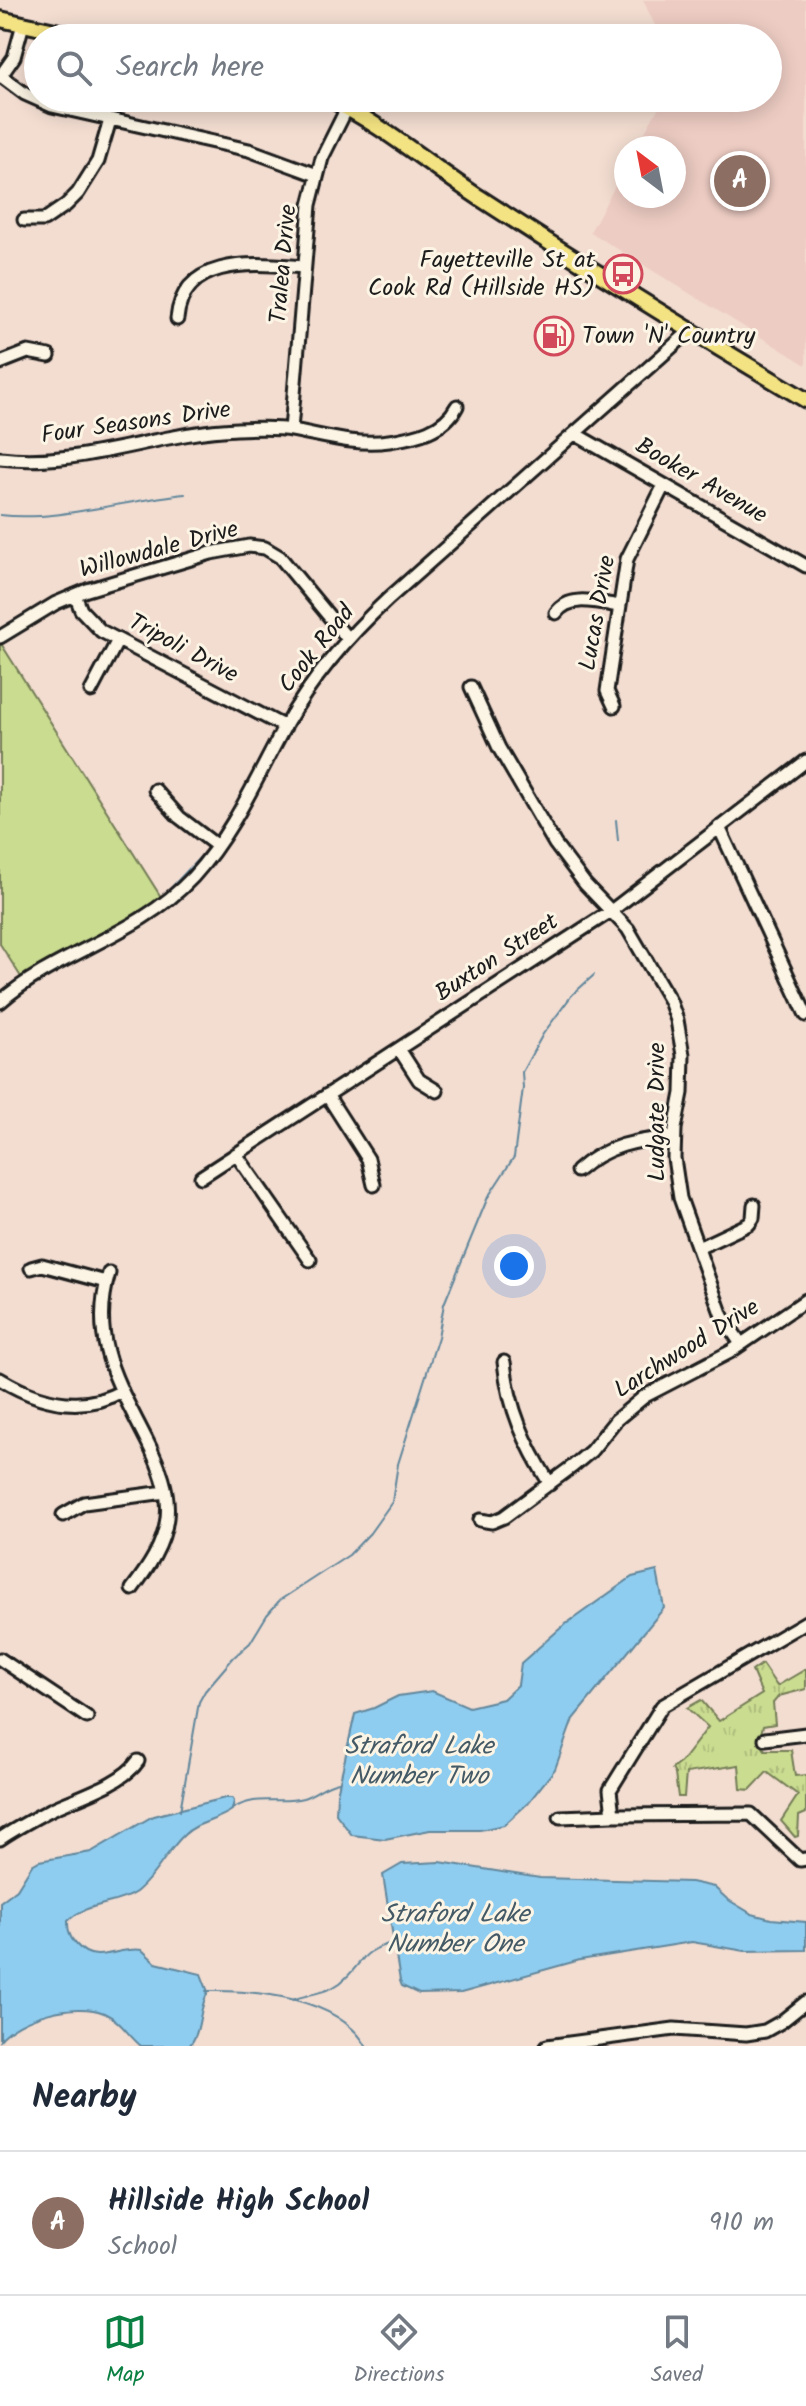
<!DOCTYPE html>
<style>
:root{--surface:#fff;--page:#f6f6f7;--text:#1f2937;--muted:#747a83;--line:#e0e1e3;--accent:#0b8043}
body{margin:0;font-family:Kalam,sans-serif;background:var(--page);color:var(--text)}
.compass{position:absolute;left:614px;top:136px;width:72px;height:72px;border-radius:50%;background:var(--surface);box-shadow:0 4px 20px #0003;rotate:328deg}
.you{position:absolute;left:514px;top:1266px;width:28px;height:28px;margin:-20px;border:6px solid #fff;border-radius:50%;background:#1a73e8;box-shadow:0 0 0 12px #1a73e833}
.badge{display:grid;place-items:center;width:52px;height:52px;border-radius:50%;background:var(--accent);color:#fff;font-size:26px;font-weight:700}
.pin{position:absolute;translate:-50% -50%;border:4px solid #fff;box-shadow:0 2px 8px #0006}
.list{margin:0;padding:0;list-style:none}
h2{display:flex;justify-content:space-between;align-items:center;height:104px;margin:0;padding:0 32px;font-size:34px}
h2 small{font-size:26px;font-weight:400;color:var(--muted)}
.list li{display:grid;grid-template-columns:52px 1fr auto;gap:24px;align-items:center;box-sizing:border-box;height:144px;padding:0 32px;border-top:2px solid var(--line)}
.list b{display:block;font-size:30px;white-space:nowrap}
.list p{margin:0;font-size:26px;white-space:nowrap;color:var(--muted)}
.list em{font-size:26px;font-style:normal;color:var(--muted)}
.icon{flex:none;width:44px;height:44px;fill:none;stroke:currentColor;stroke-width:2;stroke-linecap:round;stroke-linejoin:round}
.map{position:relative;flex:none;width:806px;height:2046px;overflow:hidden}
.search{position:absolute;background:var(--surface);box-shadow:0 4px 20px #0003;left:24px;right:24px;top:24px;height:88px;display:flex;align-items:center;gap:20px;box-sizing:border-box;padding:0 28px;border-radius:44px;color:var(--muted);font-size:30px}
.sheet{height:248px;background:var(--surface)}
nav{display:flex;justify-content:space-around;align-items:center;box-sizing:border-box;height:112px;border-top:2px solid var(--line);background:var(--surface);font-size:22px;color:var(--muted)}
nav a{display:grid;justify-items:center;gap:4px}
nav .on{color:var(--accent)}
.map>svg:first-child{display:block}
.built{fill:#edccc3}
.grass{fill:url(#grass-tufts);stroke:#737c56;stroke-width:2}
.green{fill:#cadc90;stroke:#737c56;stroke-width:2}
.water{fill:#8fcdf0;stroke:#61869b;stroke-width:2}
.lines{fill:none;stroke-linecap:round;stroke-linejoin:round}
.stream{stroke:#61869b;stroke-width:2}
.minor-casing{stroke:#1c1c1c;stroke-width:17}
.major-casing{stroke:#1c1c1c;stroke-width:20}
.minor{stroke:#fcf5e5;stroke-width:11}
.major{stroke:#f4e382;stroke-width:14}
.labels{text-anchor:middle;dominant-baseline:central;stroke-width:6;stroke-linejoin:round;paint-order:stroke}
.poi-label{font-size:24px;fill:#1c1c1c;stroke:#fcf5e5;text-anchor:end}
.street-label{font-size:24px;fill:#1c1c1c;stroke:#fcf5e5}
.water-label{font-size:26px;font-style:italic;fill:#445a66;stroke:#fcf5e5}
</style>
<div class="map">
<svg width="806" height="2046" viewBox="0 0 806 2046">
<defs>
<pattern id="grass-tufts" width="24" height="20" patternUnits="userSpaceOnUse" patternTransform="scale(2)"><rect width="24" height="20" fill="#cadc90"/><path d="M3 7l-1-3M5 7V3M7 7l1-3M15 17l-1-3M17 17v-4M19 17l1-3" fill="none" stroke="#adbc7c"/></pattern>
</defs>
<rect width="100%" height="100%" fill="#f3ddd1"/>
<filter id="ink" filterUnits="userSpaceOnUse"><feTurbulence type="fractalNoise" baseFrequency=".0125" numOctaves="2"/><feDisplacementMap in="SourceGraphic" scale="16" xChannelSelector="R" yChannelSelector="G"/><feConvolveMatrix kernelMatrix="1 2 1 2 8 2 1 2 1" color-interpolation-filters="sRGB"/></filter>
<g filter="url(#ink)">
<path class="built" d="M 643,0 L 806,0 L 806,365 L 590,232 L 626,166 L 626,196 L 674,196 L 674,148 L 636,148 L 664,98 L 768,98 L 768,38 L 661,38 Z"/>
<path class="grass" d="M 762,1664 L 777,1686 L 806,1669 L 806,1689 L 779,1696 L 773,1703 L 775,1724 L 763,1726 C 760,1735 759,1742 765,1750 L 791,1750 L 795,1776 L 806,1775 L 806,1813 L 799,1816 L 798,1836 L 795,1837 L 781,1821 L 798,1795 L 767,1772 L 750,1790 L 741,1789 L 739,1765 L 686,1773 L 684,1797 L 678,1797 L 675,1774 L 672,1769 L 681,1762 L 708,1727 L 687,1708 L 701,1700 L 719,1721 L 762,1694 L 752,1671 Z"/>
<path class="green" d="M 0,642 L 161,897 L 104,935 L 21,977 L 0,944 Z"/>
<path class="water" d="M 657,1571 L 664,1608 L 573,1719 L 555,1769 L 528,1803 L 504,1825 L 480,1830 L 430,1830 L 385,1839 L 352,1835 L 336,1814 L 337,1794 L 355,1714 L 374,1708 L 398,1696 L 432,1691 L 469,1707 L 503,1699 L 518,1685 L 521,1663 L 563,1626 L 632,1577 Z
M 225,1798 L 232,1798 L 234,1801 L 232,1810 C 217,1821 197,1822 184,1835 C 166,1852 156,1876 136,1892 C 116,1906 86,1902 68,1921 C 68,1930 69,1937 76,1944 C 95,1967 118,1946 142,1950 L 156,1963 L 201,1974 L 208,1992 C 198,2009 202,2032 189,2046 L 141,2046 C 128,2035 120,2020 104,2013 C 76,2001 19,2017 0,2040 L 0,1902 L 17,1889 L 32,1865 L 39,1861 L 91,1852 L 153,1816 Z
M 440,1862 L 540,1878 L 691,1882 L 714,1887 L 727,1899 L 752,1914 L 771,1919 L 806,1922 L 806,1950 L 745,1951 L 692,1942 L 580,1960 L 461,1993 L 419,1994 L 402,1986 L 400,1981 L 383,1875 L 402,1864 Z"/>
<g class="lines">
<path class="stream" d="M 0,515 C 58,522 126,500 185,494
M 247,785 L 256,768
M 233,811 L 243,792
M 616,820 L 618,841
M 220,831 L 228,818
M 167,892 L 203,854
M 232,1809 C 258,1793 277,1805 303,1798 C 316,1794 325,1784 339,1782
M 180,1811 L 199,1702 L 205,1691 L 234,1657 L 250,1643 L 267,1615 L 280,1600 L 349,1555 L 370,1533 L 392,1502 L 398,1464 L 438,1337 L 444,1304 L 488,1197 L 514,1157 L 523,1088 L 522,1072 L 543,1034 L 572,995 L 594,975
M 206,1991 C 256,1990 338,1997 366,2046
M 292,2000 C 308,1994 327,1993 340,1983 C 365,1963 357,1952 395,1942"/>
<defs>
<path id="minor" d="M 1,76 L 25,94 L 52,106 L 249,150 L 317,175
M 0,77 L 14,57 L 23,24
M 24,220 L 44,220 L 66,205 L 78,193 L 98,161 L 110,120
M 177,319 C 183,254 258,264 304,267
M 0,363 L 28,352 L 49,356
M 291,430 L 310,205 L 322,158 L 347,108
M 575,434 L 806,566
M 0,458 C 82,468 157,432 237,429 C 255,428 274,427 292,430 C 325,436 356,446 389,441 C 416,437 444,431 457,406
M 75,595 L 81,610 L 101,631 L 285,727
M 556,613 C 570,593 599,603 619,606
M 0,637 L 56,603 L 87,590 L 211,553 L 249,546 L 265,548 L 280,557 L 347,638
M 471,687 L 499,748 L 555,844 L 585,884 L 628,929 L 670,1001 L 677,1020 L 683,1055 L 682,1093 L 675,1129 L 674,1158 L 680,1198 L 722,1316 L 741,1344
M 91,691 L 118,640
M 614,706 L 607,691 L 627,559 L 664,485
M 155,790 L 179,817 L 217,846
M 719,827 L 806,1015
M 0,1002 C 58,951 136,938 193,877 C 233,833 257,777 285,726 C 313,677 347,637 388,599 L 691,330
M 399,1049 L 419,1080 L 437,1091
M 327,1095 L 368,1159 L 374,1185
M 236,1154 L 310,1260
M 577,1171 C 606,1145 637,1140 674,1137
M 201,1177 L 611,911 L 806,761
M 698,1248 L 749,1224 L 753,1218 L 754,1205
M 31,1268 L 42,1265 L 106,1282
M 109,1273 C 89,1341 118,1383 147,1441 C 159,1465 170,1491 167,1518 C 164,1545 148,1568 132,1589
M 504,1362 C 509,1409 525,1444 550,1484
M 0,1379 C 38,1402 81,1414 122,1391
M 63,1515 L 84,1503 L 165,1492
M 480,1520 L 492,1522 L 504,1517 L 573,1466 L 591,1451 L 616,1420 L 645,1396 L 730,1352 L 806,1300
M 806,1622 L 662,1706 L 610,1790 L 613,1815 L 751,1814 L 800,1860 L 806,1859
M 0,1659 L 87,1717
M 765,1739 L 806,1734
M 560,1817 L 613,1815
M 0,1839 C 16,1828 33,1819 50,1810 C 75,1798 123,1784 138,1761
M 547,2046 L 674,2029 L 746,2034 L 765,2031 L 781,2022 L 806,2002"/>
<path id="major" d="M 0,19 L 87,38
M 328,98 C 383,125 429,165 480,198 C 588,268 696,335 806,400"/>
</defs>
<use href="#minor" class="minor-casing"/>
<use href="#major" class="major-casing"/>
<use href="#minor" class="minor"/>
<use href="#major" class="major"/>
</g>
</g>
<defs>
<symbol id="bus-ring" viewBox="-11 -11 22 22"><circle r="9.5" fill="#fcf5e5" stroke="#d1495b" stroke-width="1.5"/><path d="M-5-6H5V4H4V6H2V4H-2V6H-4V4H-5ZM-3.5-4V0h7V-4ZM-3.5 1.2v1.5H-2V1.2ZM2 1.2v1.5H3.5V1.2Z" fill="#d1495b"/></symbol>
<symbol id="fuel-ring" viewBox="-11 -11 22 22"><circle r="9.5" fill="#fcf5e5" stroke="#d1495b" stroke-width="1.5"/><path d="M-5.5-6h7V0h2V4h1.3V-2.5L3-4.5l.8-.8L6-3V5H2.5V1h-1V6h-7ZM-4.2-4.7v3.2H.2V-4.7Z" fill="#d1495b"/></symbol>
</defs>
<g fill-rule="evenodd">
<use href="#bus-ring" x="601" y="252" width="44" height="44"/>
<use href="#fuel-ring" x="532" y="314" width="44" height="44"/>
</g>
<g class="labels">
<g class="poi-label">
<text x="595" y="260">Fayetteville St at<tspan x="595" dy="28">Cook Rd (Hillside HS)</tspan></text>
<text x="582" y="336" text-anchor="start">Town 'N' Country</text>
</g>
<g class="street-label">
<text transform="translate(284 264) rotate(-85)">Tralea Drive</text>
<text transform="translate(136 423) rotate(-8)">Four Seasons Drive</text>
<text transform="translate(701 481) rotate(30)">Booker Avenue</text>
<text transform="translate(159 550) rotate(-15)">Willowdale Drive</text>
<text transform="translate(598 613) rotate(-80)">Lucas Drive</text>
<text transform="translate(183 649) rotate(28)">Tripoli Drive</text>
<text transform="translate(317 649) rotate(-51)">Cook Road</text>
<text transform="translate(497 958) rotate(-33)">Buxton Street</text>
<text transform="translate(657 1112) rotate(-90)">Ludgate Drive</text>
<text transform="translate(687 1349) rotate(-32)">Larchwood Drive</text>
</g>
<g class="water-label">
<text x="419" y="1747">Straford Lake<tspan x="419" dy="30">Number Two</tspan></text>
<text x="455" y="1915">Straford Lake<tspan x="455" dy="30">Number One</tspan></text>
</g>
</g>
</svg>
<svg class="compass" viewBox="-18 -18 36 36"><path d="M0-13l5 13h-10z" fill="#e53935"/><path d="M0 13l5-13h-10z" fill="#747a83"/></svg>
<div class="you"></div>
<div class="pin badge" style="left:740px;top:181px;background:#8d6e63">A</div>
<div class="search"><svg class="icon" aria-label="search" viewBox="0 0 24 24"><circle cx="10" cy="10" r="6"/><path d="M15 15l6 6"/></svg>Search here</div>
</div>
<section class="sheet">
<h2>Nearby<small></small></h2>
<ul class="list">
<li><span class="badge" style="background:#8d6e63">A</span><div><b>Hillside High School</b><p>School</p></div><em>910 m</em></li>
</ul>
</section>
<nav>
<a class="on"><svg class="icon" aria-label="map" viewBox="0 0 24 24"><path d="M3 6l6-2 6 2 6-2v14l-6 2-6-2-6 2zM9 4v14M15 6v14"/></svg>Map</a>
<a><svg class="icon" aria-label="directions" viewBox="0 0 24 24"><path d="M12 3l9 9-9 9-9-9zM9 14v-3h6M13 9l2 2-2 2"/></svg>Directions</a>
<a><svg class="icon" aria-label="saved" viewBox="0 0 24 24"><path d="M7 4h10v16l-5-4-5 4z"/></svg>Saved</a>
</nav>
